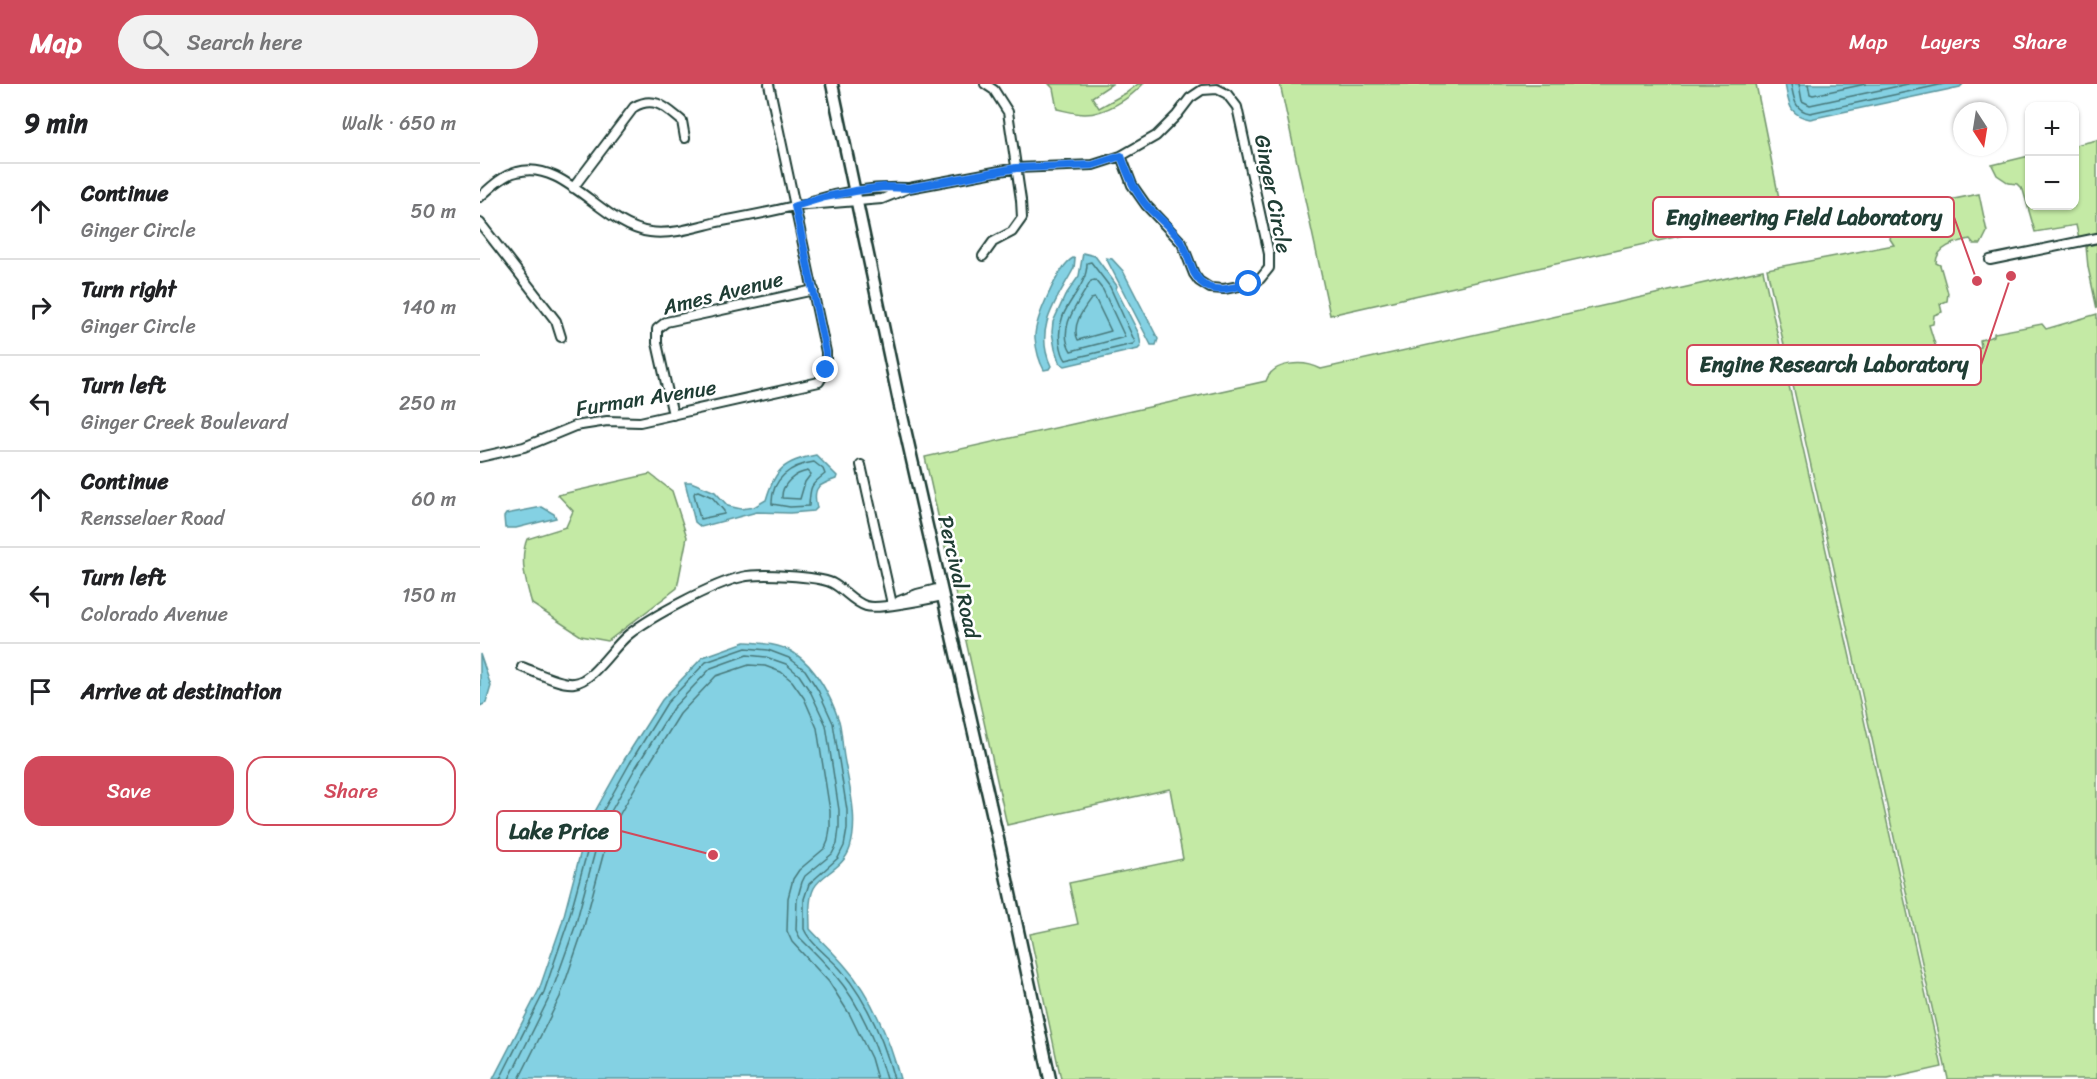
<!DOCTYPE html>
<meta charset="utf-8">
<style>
:root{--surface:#fff;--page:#f2f2f2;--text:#202124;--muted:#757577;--line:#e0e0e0;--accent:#d1495b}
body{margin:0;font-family:Sriracha,sans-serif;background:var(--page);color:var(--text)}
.controls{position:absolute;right:18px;top:18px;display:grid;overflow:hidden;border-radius:12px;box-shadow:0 2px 4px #0004}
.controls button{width:54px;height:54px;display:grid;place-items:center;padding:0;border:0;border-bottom:2px solid var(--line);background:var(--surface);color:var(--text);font:30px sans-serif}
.compass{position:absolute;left:1473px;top:18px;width:54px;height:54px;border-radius:50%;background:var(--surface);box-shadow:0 2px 4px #0004;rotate:168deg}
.stop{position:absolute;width:18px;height:18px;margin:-14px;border:4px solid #1a73e8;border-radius:50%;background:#fff}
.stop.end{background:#1a73e8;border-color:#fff;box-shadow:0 2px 6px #0008}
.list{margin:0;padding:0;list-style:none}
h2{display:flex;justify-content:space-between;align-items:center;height:78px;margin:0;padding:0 24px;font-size:26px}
h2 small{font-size:20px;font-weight:400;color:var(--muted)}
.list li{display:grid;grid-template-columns:39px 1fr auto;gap:18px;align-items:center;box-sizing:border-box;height:96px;padding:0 24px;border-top:2px solid var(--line)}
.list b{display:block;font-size:22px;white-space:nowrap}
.list p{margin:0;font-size:20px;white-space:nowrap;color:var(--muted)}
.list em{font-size:20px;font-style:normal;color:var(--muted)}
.actions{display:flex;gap:12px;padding:18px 24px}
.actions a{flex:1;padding:14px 0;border:2px solid var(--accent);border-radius:18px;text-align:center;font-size:21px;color:var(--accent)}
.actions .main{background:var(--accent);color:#fff}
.icon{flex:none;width:33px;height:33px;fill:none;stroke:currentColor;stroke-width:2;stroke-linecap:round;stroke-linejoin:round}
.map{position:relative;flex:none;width:1617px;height:995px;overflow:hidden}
header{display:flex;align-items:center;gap:36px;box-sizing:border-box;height:84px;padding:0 30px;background:var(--accent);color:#fff}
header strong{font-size:28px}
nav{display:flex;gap:33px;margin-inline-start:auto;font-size:21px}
.search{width:420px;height:54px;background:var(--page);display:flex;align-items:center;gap:15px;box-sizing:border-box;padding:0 21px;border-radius:33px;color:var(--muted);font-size:22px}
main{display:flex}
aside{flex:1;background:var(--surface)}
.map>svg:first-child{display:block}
.green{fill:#c4eaa5;stroke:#72946c;stroke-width:1.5}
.water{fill:#84d1e3;stroke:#5c969d;stroke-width:1.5}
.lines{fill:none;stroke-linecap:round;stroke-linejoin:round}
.shore{stroke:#47787a;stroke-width:1.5}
.street-casing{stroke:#1f3d34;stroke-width:12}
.secondary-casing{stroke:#1f3d34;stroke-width:15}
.street{stroke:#fff;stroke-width:8}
.secondary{stroke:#fff;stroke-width:10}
.route{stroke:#1a73e8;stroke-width:8}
.labels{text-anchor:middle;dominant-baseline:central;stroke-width:5;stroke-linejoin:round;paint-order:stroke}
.street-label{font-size:21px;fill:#1f3d34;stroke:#fff}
.leader{fill:none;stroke:#d1495b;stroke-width:2}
.callout-dot{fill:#d1495b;stroke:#fff;stroke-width:2}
.callout{fill:#fff;stroke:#d1495b;stroke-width:2}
.callout-label{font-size:22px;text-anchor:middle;font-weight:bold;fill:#1f3d34}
</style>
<header>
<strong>Map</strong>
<div class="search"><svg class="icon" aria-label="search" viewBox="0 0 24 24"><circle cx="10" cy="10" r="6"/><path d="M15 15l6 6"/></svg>Search here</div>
<nav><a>Map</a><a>Layers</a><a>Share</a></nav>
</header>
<main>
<aside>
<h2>9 min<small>Walk · 650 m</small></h2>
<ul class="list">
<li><svg class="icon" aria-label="ahead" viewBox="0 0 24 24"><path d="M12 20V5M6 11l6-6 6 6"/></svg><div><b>Continue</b><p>Ginger Circle</p></div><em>50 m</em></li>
<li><svg class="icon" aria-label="right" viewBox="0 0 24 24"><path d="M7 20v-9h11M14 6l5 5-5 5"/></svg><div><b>Turn right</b><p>Ginger Circle</p></div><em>140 m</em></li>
<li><svg class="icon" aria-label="left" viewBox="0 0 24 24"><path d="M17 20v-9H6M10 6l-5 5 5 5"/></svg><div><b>Turn left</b><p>Ginger Creek Boulevard</p></div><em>250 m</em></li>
<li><svg class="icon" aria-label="ahead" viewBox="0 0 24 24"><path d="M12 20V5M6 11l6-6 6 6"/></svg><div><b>Continue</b><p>Rensselaer Road</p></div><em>60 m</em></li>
<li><svg class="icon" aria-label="left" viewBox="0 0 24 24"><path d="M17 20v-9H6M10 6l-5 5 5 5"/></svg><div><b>Turn left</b><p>Colorado Avenue</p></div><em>150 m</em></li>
<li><svg class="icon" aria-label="arrive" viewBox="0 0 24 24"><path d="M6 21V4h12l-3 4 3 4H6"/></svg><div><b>Arrive at destination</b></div></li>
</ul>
<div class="actions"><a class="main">Save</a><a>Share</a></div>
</aside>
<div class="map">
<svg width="1617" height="995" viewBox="0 0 1617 995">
<rect width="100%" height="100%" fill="#fff"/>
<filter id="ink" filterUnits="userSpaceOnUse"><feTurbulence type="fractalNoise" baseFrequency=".0167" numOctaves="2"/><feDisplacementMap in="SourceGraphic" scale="12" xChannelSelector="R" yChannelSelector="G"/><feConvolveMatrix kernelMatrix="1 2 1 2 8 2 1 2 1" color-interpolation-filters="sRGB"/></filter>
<g filter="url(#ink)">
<path class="green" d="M 569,0 L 632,0 L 612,13 L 619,24 L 646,9 L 658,0 L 663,0 C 649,15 625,30 605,30 C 596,30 586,27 577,25 L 573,4 Z
M 800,0 L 1276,0 L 1302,129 L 850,231 Z
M 1617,56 L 1617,150 L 1599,154 L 1596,141 L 1555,148 L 1543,106 L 1537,100 L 1529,99 L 1517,91 L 1512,81 L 1549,72 L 1550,122 L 1594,122 L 1595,61 Z
M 1499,110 L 1507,148 L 1501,160 L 1494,160 L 1490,155 C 1476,158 1456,163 1456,179 L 1460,181 L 1468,209 L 1467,217 L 1460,220 L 1462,228 L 1454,231 L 1453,240 L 1449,241 L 1458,270 L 1476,265 L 1478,270 L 1501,263 L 1500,256 L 1514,252 L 1514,249 L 1562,240 L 1566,245 L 1617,230 L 1617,995 L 1468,995 L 1287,185 L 1414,161 L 1410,155 L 1415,127 Z
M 1617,160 L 1617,225 L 1608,183 L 1606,162 Z
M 1283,186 L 1462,983 L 1408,995 L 581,995 L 550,850 L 598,840 L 589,799 L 703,775 L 690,705 L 527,741 L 445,373 L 786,297 C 793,277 824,276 841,285 Z
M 170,390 L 192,407 L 207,453 L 197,504 L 128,557 L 101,552 L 52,520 C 46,499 39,475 47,455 L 86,443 L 93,427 L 78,411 Z"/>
<path class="water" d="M 1305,0 L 1483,0 L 1480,3 L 1330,35 C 1308,31 1309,19 1305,0 Z
M 603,169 L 615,172 L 637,202 L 636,205 L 659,250 L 661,262 L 658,265 L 585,282 L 579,278 L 575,265 L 572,248 L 573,238 L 585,212 L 599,192 Z
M 593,174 L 595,175 L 594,184 C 577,216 553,244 571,282 L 569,285 L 564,286 C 559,277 556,264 555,254 C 554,237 579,181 593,174 Z
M 626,174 L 632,175 L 643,187 L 678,255 L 676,261 L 671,261 L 670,259 Z
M 336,371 L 357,392 L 356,395 C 338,401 332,403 337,424 L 334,427 L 310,429 L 277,428 L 221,443 L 215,438 L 205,398 L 211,398 L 235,408 L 248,422 L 261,425 L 274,423 L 286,416 C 295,385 304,377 336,371 Z
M 62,423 L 74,430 L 76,434 L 36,444 L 25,444 L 24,433 L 26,430 Z
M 265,558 C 281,559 300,560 314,569 C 336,583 351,613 359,637 C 362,648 362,661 364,673 C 369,702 379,735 370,764 C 363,785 342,789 334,804 C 328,816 330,832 330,845 C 341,857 354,869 365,882 C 392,912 410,957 420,995 L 13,995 L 59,906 L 82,839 L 108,740 L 144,676 L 182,616 L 223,573 Z
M 0,570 L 11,602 L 6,619 L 0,622 Z"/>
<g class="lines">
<path class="shore" d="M 1311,0 C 1314,14 1314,26 1330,29 L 1464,0
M 1319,0 L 1322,17 L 1330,21 L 1428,0
M 1328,0 L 1330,10 L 1333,11 L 1386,0
M 611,178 L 630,203 L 655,258 L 653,260 L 586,276 C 582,271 581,265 580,258 C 575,221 607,209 607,179 Z
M 615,196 L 623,206 L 645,253 L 591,267 C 576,243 600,217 611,197 Z
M 615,214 L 631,247 L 598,256 C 591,242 603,226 611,215 Z
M 334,378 L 343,385 L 345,390 C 330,401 330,403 329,422 L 310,423 L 292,420 C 291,395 311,381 334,378 Z
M 328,387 L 331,390 L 325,398 L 320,415 L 302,414 C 301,400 315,389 328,387 Z
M 218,407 L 232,413 L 244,427 L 244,430 L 220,435 L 214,410 L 215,408 Z
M 20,995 L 64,908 L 87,841 L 114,743 L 150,679 L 187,619 L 226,578 L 266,564 L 288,566 L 309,574 L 325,586 L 338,606 L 353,639 L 367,726 L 367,745 L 364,762 L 358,774 L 329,800 L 324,815 L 324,845 C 331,861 350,873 361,886 C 387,917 404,957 414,995
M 29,995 L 71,910 L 95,843 L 121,745 L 156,683 L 193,624 L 231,584 L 267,571 L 286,573 L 306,580 L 319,591 L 331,609 L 346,641 L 359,726 L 359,744 L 357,760 L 352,770 L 325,792 L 322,798 L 317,816 L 316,846 L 320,854 C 332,866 345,878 355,891 C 380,920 396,959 406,995
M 39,995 L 80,913 L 103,846 L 129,749 L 164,688 L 200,630 L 236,592 L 269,581 L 285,582 L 301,588 L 312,597 L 324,614 L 337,644 L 350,727 L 350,744 L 348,757 L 345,764 L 319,786 L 313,795 L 308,814 L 307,847 L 312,858 L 349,898 L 370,931 L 391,974 L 397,995"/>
<defs>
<path id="street" d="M 93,104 L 154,23 C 175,11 186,24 202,37 L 205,54
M 0,113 C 10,104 23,91 37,88 C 84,74 123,142 170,148 C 192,151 216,143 237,138 C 264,133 291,128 318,121
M 332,117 C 363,107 395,103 427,104
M 315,122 L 402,115 L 429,104 L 536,84 L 613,81 L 641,72 L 676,52 L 697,31 L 710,14 L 722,6 L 737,5 L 747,10 L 757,23 L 789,170 L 789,184 L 780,195 L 769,200 L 744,205 L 730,204 L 719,197 L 714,190 L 702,159 L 666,121 L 652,101 L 641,72
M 0,139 L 76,237 L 81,253
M 503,172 L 513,158 L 532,148 L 542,134 L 541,116 L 528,28 L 514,6 L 505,0
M 1510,176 L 1617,154
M 193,331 L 177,259 L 177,245 L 186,238 L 334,206
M 0,373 L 44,363 L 95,342 L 127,337 L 160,338 L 339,298 L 346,286 L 346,268 L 289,0
M 381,381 L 412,520
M 419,517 L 437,510 L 461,504
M 42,583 C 56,588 81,601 94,599 C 113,597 132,564 148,551 C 170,533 234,499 262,493 C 279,489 337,492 352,499 C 364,505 373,518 386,522 C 398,526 449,515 463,512"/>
<path id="secondary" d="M 352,0 L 422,332 L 521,768 L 570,995"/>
</defs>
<use href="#street" class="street-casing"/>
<use href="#secondary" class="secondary-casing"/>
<use href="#street" class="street"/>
<use href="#secondary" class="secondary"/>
</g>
</g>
<g class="lines" filter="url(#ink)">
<path class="route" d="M 346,286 L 346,268 L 315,122 L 345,113 L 375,107 L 404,103 L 429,104 L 536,84 L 613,81 L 641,72 C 648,90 654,107 667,122 C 678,134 694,145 702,159 C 711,175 710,193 728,203 C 740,209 757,202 769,200"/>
</g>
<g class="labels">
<g class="street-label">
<text transform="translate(793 110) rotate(79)">Ginger Circle</text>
<text transform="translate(243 209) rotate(-14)">Ames Avenue</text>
<text transform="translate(166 314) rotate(-9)">Furman Avenue</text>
<text transform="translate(479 493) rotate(77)">Percival Road</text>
</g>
</g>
<path class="leader" d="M1497 197L1474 133M1531 192L1501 281M233 771L141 747"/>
<g class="callout-dot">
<circle cx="1497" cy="197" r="6"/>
<circle cx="1531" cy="192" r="6"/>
<circle cx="233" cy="771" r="6"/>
</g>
<g class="callout">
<rect x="1173" y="113" width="301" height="40" rx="6"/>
<rect x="1207" y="261" width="294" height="40" rx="6"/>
<rect x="17" y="727" width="124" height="40" rx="6"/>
</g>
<g class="callout-label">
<text x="1324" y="141">Engineering Field Laboratory</text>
<text x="1354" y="288">Engine Research Laboratory</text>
<text x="79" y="755">Lake Price</text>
</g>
</svg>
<div class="controls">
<button>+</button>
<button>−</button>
</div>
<svg class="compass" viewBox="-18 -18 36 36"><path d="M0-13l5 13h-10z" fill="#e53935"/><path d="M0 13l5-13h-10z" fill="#757577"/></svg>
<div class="stop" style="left:769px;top:200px"></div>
<div class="stop end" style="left:346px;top:286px"></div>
</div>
</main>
